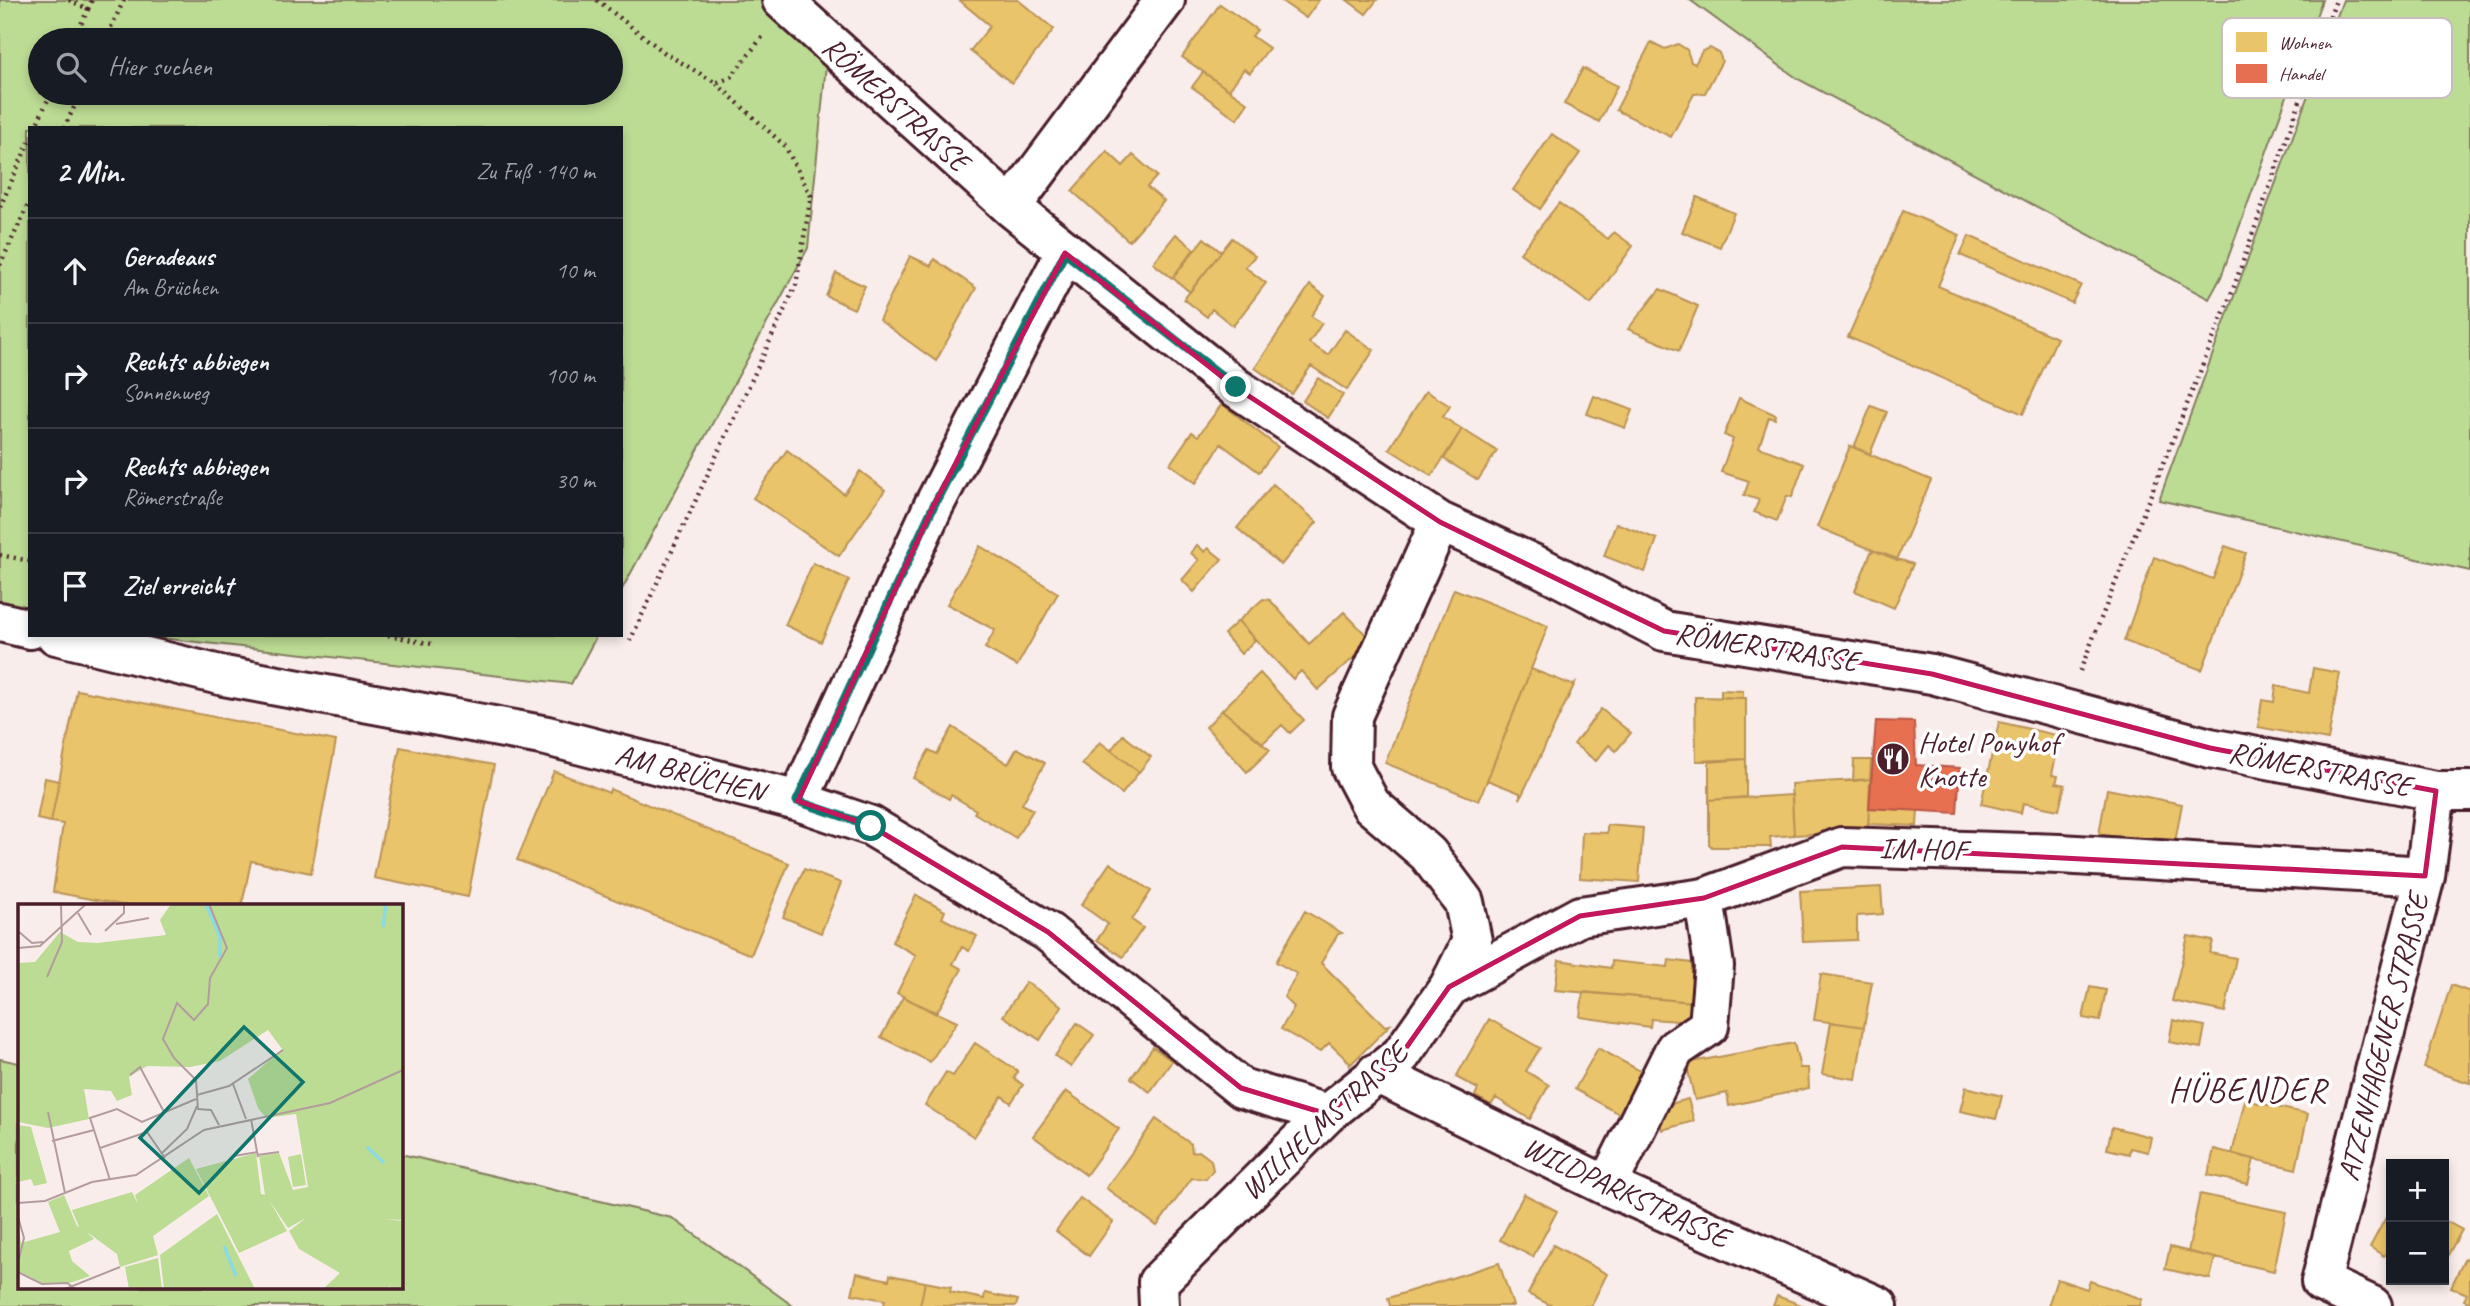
<!DOCTYPE html>
<html lang="de">
<meta charset="utf-8">
<style>
:root{--surface:#171b24;--page:#20242c;--text:#f1f3f6;--muted:#9ea1a6;--line:#363941}
body{margin:0;font-family:Caveat,sans-serif;background:var(--page);color:var(--text)}
.controls{position:absolute;right:21px;bottom:21px;display:grid;overflow:hidden;border-radius:0px;box-shadow:0 4px 10px #0003}
.controls button{width:63px;height:63px;display:grid;place-items:center;padding:0;border:0;border-bottom:2px solid var(--line);background:var(--surface);color:var(--text);font:35px sans-serif}
.stop{position:absolute;width:21px;height:21px;margin:-16px;border:5px solid #0f766e;border-radius:50%;background:#fff}
.stop.end{background:#0f766e;border-color:#fff;box-shadow:0 2px 7px #0008}
.list{margin:0;padding:0;list-style:none}
h2{display:flex;justify-content:space-between;align-items:center;height:91px;margin:0;padding:0 28px;font-size:30px}
h2 small{font-size:23px;font-weight:400;color:var(--muted)}
.list li{display:grid;grid-template-columns:46px 1fr auto;gap:21px;align-items:center;box-sizing:border-box;height:105px;padding:0 28px;border-top:2px solid var(--line)}
.list b{display:block;font-size:26px;white-space:nowrap}
.list p{margin:0;font-size:23px;white-space:nowrap;color:var(--muted)}
.list em{font-size:23px;font-style:normal;color:var(--muted)}
.icon{flex:none;width:38px;height:38px;fill:none;stroke:currentColor;stroke-width:2;stroke-linecap:round;stroke-linejoin:round}
.map{position:relative;flex:none;width:2470px;height:1306px;overflow:hidden}
.search{position:absolute;background:var(--surface);box-shadow:0 4px 10px #0003;left:28px;top:28px;width:595px;height:77px;display:flex;align-items:center;gap:18px;box-sizing:border-box;padding:0 24px;border-radius:38px;color:var(--muted);font-size:26px}
.panel{position:absolute;background:var(--surface);box-shadow:0 4px 10px #0003;left:28px;top:126px;width:595px;height:511px;border-radius:0px}
.map>svg:first-child{display:block}
.green{fill:#bcdb93;stroke:#837d5f;stroke-width:2;fill-rule:evenodd}
.homes{fill:#e9c46a;stroke:#b99257;stroke-width:2}
.shops{fill:#e76f51;stroke:#b85746;stroke-width:2}
.lines{fill:none;stroke-linecap:round;stroke-linejoin:round}
.minor-casing{stroke:#4a1f2b;stroke-width:44}
.path{stroke:#4a1f2b;stroke-width:4.5;stroke-dasharray:2 5;stroke-linecap:butt}
.minor{stroke:#fff;stroke-width:38}
.route{stroke:#0f766e;stroke-width:9}
.marked{fill:none;stroke:#c2185b;stroke-width:5;stroke-linejoin:round}
.labels{text-anchor:middle;dominant-baseline:central;stroke-width:7;stroke-linejoin:round;paint-order:stroke}
.street-label{font-size:30px;fill:#4a1f2b;stroke:#fff}
.poi-label{font-size:30px;fill:#4a1f2b;stroke:#fff;text-anchor:start}
.quarter-label{font-size:33px;letter-spacing:2px;fill:#4a1f2b;stroke:#fff}
.inset-river{fill:none;stroke:#8adbe2;stroke-width:3.5}
.inset-road{fill:none;stroke:#b39b9e;stroke-width:2}
.view{fill:#0f766e;fill-opacity:0.15;stroke:#0f766e;stroke-width:3.5}
.inset-edge{fill:none;stroke:#4a1f2b;stroke-width:3.5}
.key{fill:#fff;stroke:#c9bcbf;stroke-width:2}
.key-label{font-size:19px;fill:#4a1f2b}
</style>
<div class="map">
<svg width="2470" height="1306" viewBox="0 0 2470 1306">
<rect width="100%" height="100%" fill="#f9edeb"/>
<filter id="ink" filterUnits="userSpaceOnUse"><feTurbulence type="fractalNoise" baseFrequency=".0143" numOctaves="2"/><feDisplacementMap in="SourceGraphic" scale="14" xChannelSelector="R" yChannelSelector="G"/><feConvolveMatrix kernelMatrix="1 2 1 2 8 2 1 2 1" color-interpolation-filters="sRGB"/></filter>
<g filter="url(#ink)">
<path class="green" d="M 0,0 L 788,0 L 829,34 L 808,248 L 621,591 L 621,128 L 30,128 L 30,624 L 0,620 ZM 40,40 L 611,40 L 611,93 L 40,93 Z
M 1690,0 L 2322,0 L 2221,277 L 2209,299 L 1798,79 Z
M 2343,0 L 2470,0 L 2470,571 L 2159,500 Z
M 134,635 L 597,635 L 571,684 Z
M 0,1059 L 19,1063 L 19,1287 L 401,1287 L 401,1154 L 672,1218 L 793,1306 L 0,1306 Z"/>
<path class="homes" d="M 959,0 L 1018,0 L 1054,29 L 1012,83 L 970,51 L 990,26 Z
M 1280,0 L 1319,0 L 1306,18 Z
M 1347,0 L 1377,0 L 1366,14 Z
M 1220,4 L 1257,30 L 1252,36 L 1269,48 L 1250,73 L 1244,69 L 1229,90 L 1182,57 Z
M 1651,42 L 1665,49 L 1678,44 L 1687,50 L 1691,62 L 1695,64 L 1702,51 L 1710,48 L 1719,53 L 1722,61 L 1705,93 L 1694,94 L 1671,137 L 1616,110 Z
M 1583,68 L 1617,86 L 1599,122 L 1564,104 Z
M 1203,72 L 1248,103 L 1237,119 L 1192,87 Z
M 1552,134 L 1580,153 L 1540,209 L 1513,190 Z
M 1107,151 L 1123,166 L 1133,155 L 1157,176 L 1147,187 L 1164,201 L 1129,241 L 1072,191 Z
M 1697,197 L 1734,213 L 1720,247 L 1682,232 Z
M 1559,203 L 1608,239 L 1614,232 L 1633,246 L 1591,304 L 1520,253 Z
M 1903,211 L 1960,235 L 1938,286 L 2057,338 L 2023,414 L 1848,337 Z
M 1176,234 L 1194,249 L 1172,278 L 1153,263 Z
M 1969,236 L 2081,285 L 2072,303 L 1960,255 Z
M 1204,238 L 1221,252 L 1190,292 L 1173,278 Z
M 1232,238 L 1255,256 L 1245,267 L 1266,283 L 1233,326 L 1212,309 L 1207,317 L 1184,299 Z
M 910,256 L 931,266 L 934,259 L 976,288 L 936,361 L 879,320 Z
M 836,273 L 865,286 L 854,309 L 826,296 Z
M 1310,285 L 1325,296 L 1311,316 L 1322,323 L 1309,343 L 1328,355 L 1345,330 L 1374,350 L 1347,390 L 1311,366 L 1292,394 L 1255,368 Z
M 1660,289 L 1698,306 L 1679,351 L 1628,329 Z
M 1318,378 L 1343,395 L 1328,418 L 1303,401 Z
M 1426,391 L 1450,406 L 1443,417 L 1462,429 L 1432,476 L 1389,449 Z
M 1594,396 L 1632,410 L 1625,428 L 1587,414 Z
M 1739,398 L 1776,415 L 1775,419 L 1769,417 L 1759,447 L 1804,464 L 1792,497 L 1787,496 L 1777,521 L 1754,512 L 1759,500 L 1744,495 L 1749,481 L 1721,472 L 1733,439 L 1724,435 Z
M 1222,404 L 1278,447 L 1259,472 L 1221,444 L 1196,483 L 1170,464 L 1192,432 L 1198,436 Z
M 1871,406 L 1887,412 L 1870,454 L 1854,447 Z
M 1462,429 L 1497,451 L 1478,480 L 1444,459 Z
M 1850,446 L 1931,480 L 1897,560 L 1817,527 Z
M 787,450 L 844,494 L 860,471 L 885,490 L 839,556 L 753,498 Z
M 1273,484 L 1317,522 L 1281,565 L 1237,528 Z
M 1616,523 L 1657,539 L 1645,572 L 1604,556 Z
M 1197,545 L 1205,552 L 1208,548 L 1222,559 L 1194,592 L 1182,580 L 1199,560 L 1191,553 Z
M 980,546 L 1058,593 L 1017,666 L 985,648 L 995,630 L 947,604 Z
M 2225,546 L 2246,553 L 2202,670 L 2124,641 L 2154,557 L 2213,579 Z
M 1872,550 L 1913,564 L 1894,608 L 1855,591 Z
M 813,563 L 849,580 L 821,642 L 785,625 Z
M 1454,589 L 1548,626 L 1479,801 L 1385,763 Z
M 1263,599 L 1270,600 L 1309,644 L 1344,612 L 1372,641 L 1318,690 L 1301,671 L 1293,679 L 1238,621 Z
M 1238,621 L 1255,640 L 1241,654 L 1224,634 Z
M 2313,668 L 2340,673 L 2328,740 L 2258,727 L 2262,700 L 2274,702 L 2276,686 L 2309,693 Z
M 1531,669 L 1572,685 L 1575,683 L 1520,799 L 1520,793 L 1487,780 Z
M 1260,673 L 1304,720 L 1290,733 L 1282,725 L 1263,743 L 1222,710 Z
M 77,690 L 336,741 L 311,873 L 251,861 L 242,905 L 122,905 L 53,892 L 63,824 L 51,822 Z
M 1721,690 L 1743,691 L 1743,698 L 1721,697 Z
M 1695,697 L 1746,698 L 1746,759 L 1696,761 Z
M 1601,709 L 1631,733 L 1616,751 L 1609,745 L 1596,761 L 1574,744 Z
M 1222,710 L 1270,750 L 1247,772 L 1206,727 Z
M 1999,722 L 2060,736 L 2052,775 L 2058,776 L 2056,783 L 2065,785 L 2059,810 L 2023,803 L 2021,813 L 1981,804 Z
M 953,727 L 1008,764 L 1017,748 L 1045,763 L 1022,804 L 1033,810 L 1016,838 L 974,813 L 976,810 L 951,795 L 949,799 L 913,778 L 929,750 L 937,754 Z
M 1123,735 L 1151,757 L 1139,772 L 1111,750 Z
M 1100,742 L 1139,772 L 1122,794 L 1082,764 Z
M 400,747 L 494,765 L 468,897 L 374,878 Z
M 1746,759 L 1746,797 L 1709,800 L 1709,762 Z
M 1854,760 L 1871,760 L 1870,779 L 1853,781 Z
M 554,771 L 609,793 L 610,789 L 789,863 L 751,955 L 517,860 Z
M 45,778 L 59,781 L 51,822 L 37,819 Z
M 1870,779 L 1868,831 L 1794,835 L 1791,784 Z
M 2107,789 L 2182,804 L 2174,848 L 2099,834 Z
M 1792,795 L 1794,835 L 1770,837 L 1771,847 L 1712,847 L 1709,844 L 1709,800 Z
M 1869,808 L 1918,810 L 1917,826 L 1868,824 Z
M 1607,825 L 1643,828 L 1639,882 L 1580,878 L 1582,832 L 1607,833 Z
M 1110,863 L 1151,891 L 1132,920 L 1143,928 L 1123,957 L 1097,940 L 1108,924 L 1081,905 Z
M 804,869 L 841,883 L 821,933 L 783,917 Z
M 1881,887 L 1883,914 L 1857,916 L 1857,940 L 1803,942 L 1800,891 Z
M 916,895 L 945,911 L 942,918 L 977,936 L 969,951 L 962,947 L 953,964 L 962,969 L 936,1014 L 897,993 L 916,955 L 892,942 Z
M 1305,911 L 1342,933 L 1338,934 L 1321,963 L 1385,1026 L 1390,1025 L 1349,1066 L 1350,1063 L 1329,1043 L 1320,1052 L 1281,1029 L 1294,1007 L 1284,997 L 1297,974 L 1276,962 Z
M 2188,936 L 2213,941 L 2210,953 L 2236,958 L 2225,1012 L 2172,1001 Z
M 1559,960 L 1611,968 L 1612,961 L 1668,967 L 1669,960 L 1692,963 L 1693,1002 L 1555,990 Z
M 1821,974 L 1872,982 L 1864,1027 L 1814,1020 Z
M 1026,982 L 1062,1006 L 1040,1040 L 1003,1016 Z
M 2451,985 L 2470,992 L 2470,1083 L 2424,1068 Z
M 2090,987 L 2106,990 L 2100,1021 L 2083,1018 Z
M 1583,992 L 1693,1002 L 1692,1022 L 1651,1019 L 1650,1027 L 1580,1017 Z
M 903,997 L 957,1022 L 930,1062 L 881,1037 Z
M 1489,1019 L 1540,1048 L 1526,1071 L 1549,1085 L 1530,1119 L 1496,1098 L 1491,1105 L 1475,1096 L 1478,1089 L 1456,1077 Z
M 2173,1020 L 2205,1026 L 2201,1048 L 2169,1042 Z
M 1831,1022 L 1864,1027 L 1856,1079 L 1822,1074 Z
M 1077,1023 L 1094,1035 L 1071,1067 L 1055,1056 Z
M 975,1043 L 1018,1071 L 1014,1078 L 1023,1085 L 1011,1103 L 1002,1096 L 974,1137 L 925,1105 L 946,1072 L 953,1076 Z
M 1794,1043 L 1800,1068 L 1808,1068 L 1809,1088 L 1729,1106 L 1727,1093 L 1695,1100 L 1686,1063 Z
M 1153,1047 L 1172,1061 L 1150,1092 L 1131,1078 Z
M 1598,1048 L 1642,1072 L 1619,1114 L 1575,1089 Z
M 1966,1087 L 2002,1096 L 1996,1119 L 1960,1111 Z
M 1066,1091 L 1119,1129 L 1086,1175 L 1033,1136 Z
M 1688,1099 L 1694,1121 L 1662,1130 L 1657,1108 Z
M 2245,1100 L 2308,1114 L 2296,1169 L 2232,1154 Z
M 1156,1119 L 1191,1144 L 1192,1152 L 1199,1151 L 1211,1160 L 1213,1170 L 1206,1179 L 1192,1178 L 1157,1226 L 1106,1188 Z
M 2112,1127 L 2151,1137 L 2148,1152 L 2130,1148 L 2129,1154 L 2107,1149 Z
M 2214,1149 L 2254,1159 L 2248,1184 L 2208,1175 Z
M 1524,1194 L 1557,1211 L 1533,1257 L 1500,1240 Z
M 2200,1194 L 2286,1212 L 2274,1271 L 2188,1252 Z
M 1080,1198 L 1113,1222 L 1089,1256 L 1056,1231 Z
M 2391,1208 L 2391,1255 L 2386,1252 L 2384,1256 L 2370,1247 Z
M 2444,1220 L 2462,1230 L 2444,1262 Z
M 1553,1245 L 1607,1274 L 1591,1306 L 1552,1306 L 1528,1294 Z
M 2170,1247 L 2215,1258 L 2210,1279 L 2165,1269 Z
M 2465,1258 L 2470,1261 L 2470,1303 L 2464,1300 L 2467,1294 L 2451,1287 Z
M 1499,1263 L 1513,1306 L 1390,1306 L 1388,1298 Z
M 857,1273 L 889,1280 L 890,1275 L 925,1282 L 920,1306 L 884,1306 L 885,1300 L 852,1294 Z
M 2057,1279 L 2087,1289 L 2090,1281 L 2142,1299 L 2140,1306 L 2048,1306 Z
M 925,1282 L 951,1287 L 950,1292 L 984,1299 L 985,1293 L 1018,1300 L 1016,1306 L 920,1306 Z
M 1777,1296 L 1804,1306 L 1773,1306 Z"/>
<path class="shops" d="M 1876,721 L 1914,722 L 1916,765 L 1960,768 L 1957,813 L 1869,808 Z"/>
<g class="lines">
<defs>
<path id="minor" d="M 782,0 L 1011,207 L 1235,387 L 1440,522 L 1542,568 L 1664,631 L 1932,674 L 2210,748 L 2436,791 L 2470,791
M 1011,207 L 1165,0
M 0,622 L 30,629
M 56,635 L 224,676 L 547,736 L 798,801 L 871,826 L 1048,932 L 1241,1088 L 1327,1114
M 798,801 L 933,507 L 1065,253
M 1449,987 L 1580,916 L 1704,898 L 1842,847 L 2060,854 L 2425,876
M 1376,1073 L 1607,1186 L 1878,1306
M 1607,1186 L 1675,1049 L 1709,1026 L 1714,966 L 1704,898
M 1159,1306 L 1158,1282 L 1327,1114 L 1401,1055 L 1449,987 L 1472,941 L 1464,902 L 1428,854 L 1371,805 L 1351,767 L 1352,716 L 1440,522
M 2372,1306 L 2321,1282 L 2425,876 L 2436,791"/>
</defs>
<use href="#minor" class="minor-casing"/>
<path class="path" d="M 69,0 L 88,9 L 74,40
M 597,0 L 665,53 L 716,83 L 731,77 L 763,36
M 88,9 L 92,0
M 105,40 L 124,0
M 35,128 L 51,93
M 64,128 L 81,93
M 0,207 L 30,140
M 0,265 L 30,201
M 0,555 L 30,561
M 388,635 L 432,644
M 630,641 L 796,285 L 811,196 L 785,146 L 716,83
M 2080,671 L 2232,292 L 2336,0"/>
<use href="#minor" class="minor"/>
</g>
</g>
<g class="lines" filter="url(#ink)">
<path class="route" d="M 871,826 L 797,801 L 933,507 L 1065,253 L 1236,387"/>
</g>
<path class="marked" d="M 1065,253 L 1235,387 L 1440,522 L 1664,631 L 1932,674 L 2210,748 L 2436,791 L 2425,876 L 1842,847 L 1704,898 L 1580,916 L 1449,987 L 1401,1055 L 1327,1114 L 1241,1088 L 1048,932 L 871,826 L 798,801 L 933,507 Z"/>
<defs>
<symbol id="restaurant-disc" viewBox="-11 -11 22 22"><circle r="9.5" fill="#4a1f2b" stroke="#fff"/><path d="M-5-6h1v4h1v-4h1v4h1v-4h1v5L-1.5 .5V6h-2V.5L-5-1ZM5-6V6H3V1.5H1.5Q1.5-4 5-6Z" fill="#fff"/></symbol>
</defs>
<g fill-rule="evenodd">
<use href="#restaurant-disc" x="1874" y="740" width="38" height="38"/>
</g>
<g class="labels">
<g class="street-label">
<text transform="translate(896 104) rotate(42)">RÖMERSTRASSE</text>
<text transform="translate(1767 647) rotate(9)">RÖMERSTRASSE</text>
<text transform="translate(2320 769) rotate(11)">RÖMERSTRASSE</text>
<text transform="translate(690 773) rotate(15)">AM BRÜCHEN</text>
<text transform="translate(1923 849) rotate(2)">IM HOF</text>
<text transform="translate(2383 1037) rotate(-76)">ATZENHAGENER STRASSE</text>
<text transform="translate(1324 1121) rotate(-43)">WILHELMSTRASSE</text>
<text transform="translate(1626 1192) rotate(25)">WILDPARKSTRASSE</text>
</g>
<g class="poi-label">
<text x="1918" y="742">Hotel Ponyhof<tspan x="1918" dy="34">Knotte</tspan></text>
</g>
<g class="quarter-label">
<text x="2248" y="1090">HÜBENDER</text>
</g>
</g>
<g transform="translate(18 904)">
<rect width="385" height="385" fill="#f9edeb"/>
<path d="M 153,0 L 385,0 L 385,316 L 366,315 L 385,317 L 385,385 L 370,385 L 374,379 L 369,385 L 305,385 L 322,369 L 281,345 L 271,327 L 288,314 L 270,324 L 251,296 L 269,327 L 221,349 L 212,331 L 178,265 L 238,249 L 243,290 L 247,291 L 241,252 L 261,249 L 275,286 L 290,283 L 278,210 L 248,214 L 240,204 L 230,175 L 264,145 L 250,126 L 202,157 L 172,163 L 129,162 L 111,173 L 114,191 L 99,197 L 93,187 L 66,185 L 71,215 L 30,224 L 0,218 L 0,59 L 17,58 L 42,28 L 60,38 L 79,39 L 148,31 L 142,16 ZM 0,221 L 13,223 L 29,279 L 16,282 L 13,275 L 0,278 ZM 283,250 L 288,281 L 275,283 L 270,253 ZM 171,254 L 191,292 L 135,332 L 140,351 L 102,363 L 99,350 L 69,328 L 76,335 L 51,347 L 54,357 L 72,372 L 52,379 L 24,379 L 1,367 L 0,319 L 3,339 L 42,328 L 30,298 L 46,291 L 59,322 L 61,323 L 54,306 L 114,288 L 120,300 L 117,291 ZM 199,310 L 237,385 L 146,385 L 142,351 ZM 140,354 L 144,385 L 111,385 L 107,363 Z" fill="#bcdb93"/>
<path class="inset-river" d="M 188,0 L 202,33 L 202,53M 365,23 L 368,0M 349,243 L 366,259M 206,342 L 218,372"/>
<path class="inset-road" d="M 191,0 L 209,44 L 192,74 L 190,100 L 176,116 L 159,99 L 145,135 L 156,154 L 178,176 L 180,205 L 193,206 L 201,221M 60,9 L 73,31M 98,20 L 131,14M 0,27 L 14,39 L 25,38M 87,27 L 106,9 L 106,0M 0,44 L 22,42 L 68,0M 29,73 L 44,38 L 43,0M 112,171 L 122,163 L 146,208M 215,180 L 228,215M 179,191 L 211,182 L 265,146M 30,208 L 47,289M 233,215 L 240,253M 76,226 L 92,276M 34,237 L 76,226 L 72,214 L 99,205 L 124,218 L 178,195M 82,244 L 129,228 L 147,254M 143,250 L 169,225 L 179,202M 239,251 L 261,248M 216,252 L 239,248M 0,299 L 27,297 L 74,278 L 118,271 L 186,226 L 312,199 L 385,166M 0,313 L 6,334 L 0,359M 0,368 L 24,380 L 49,379 L 58,385M 47,385 L 102,363"/>
<path class="view" d="M 226,123 L 285,178 L 181,289 L 122,234 Z"/>
<rect width="385" height="385" class="inset-edge"/>
</g>
<rect x="2222" y="18" width="230" height="80" rx="10" class="key"/>
<rect x="2236" y="32" width="31" height="20" fill="#e9c46a"/>
<rect x="2236" y="64" width="31" height="19" fill="#e76f51"/>
<g class="key-label">
<text x="2279" y="49">Wohnen</text>
<text x="2279" y="80">Handel</text>
</g>
</svg>
<div class="controls">
<button>+</button>
<button>−</button>
</div>
<div class="stop" style="left:871px;top:826px"></div>
<div class="stop end" style="left:1236px;top:387px"></div>
<div class="search"><svg class="icon" aria-label="search" viewBox="0 0 24 24"><circle cx="10" cy="10" r="6"/><path d="M15 15l6 6"/></svg>Hier suchen</div>
<section class="panel">
<h2>2 Min.<small>Zu Fuß · 140 m</small></h2>
<ul class="list">
<li><svg class="icon" aria-label="ahead" viewBox="0 0 24 24"><path d="M12 20V5M6 11l6-6 6 6"/></svg><div><b>Geradeaus</b><p>Am Brüchen</p></div><em>10 m</em></li>
<li><svg class="icon" aria-label="right" viewBox="0 0 24 24"><path d="M7 20v-9h11M14 6l5 5-5 5"/></svg><div><b>Rechts abbiegen</b><p>Sonnenweg</p></div><em>100 m</em></li>
<li><svg class="icon" aria-label="right" viewBox="0 0 24 24"><path d="M7 20v-9h11M14 6l5 5-5 5"/></svg><div><b>Rechts abbiegen</b><p>Römerstraße</p></div><em>30 m</em></li>
<li><svg class="icon" aria-label="arrive" viewBox="0 0 24 24"><path d="M6 21V4h12l-3 4 3 4H6"/></svg><div><b>Ziel erreicht</b></div></li>
</ul>
</section>
</div>
